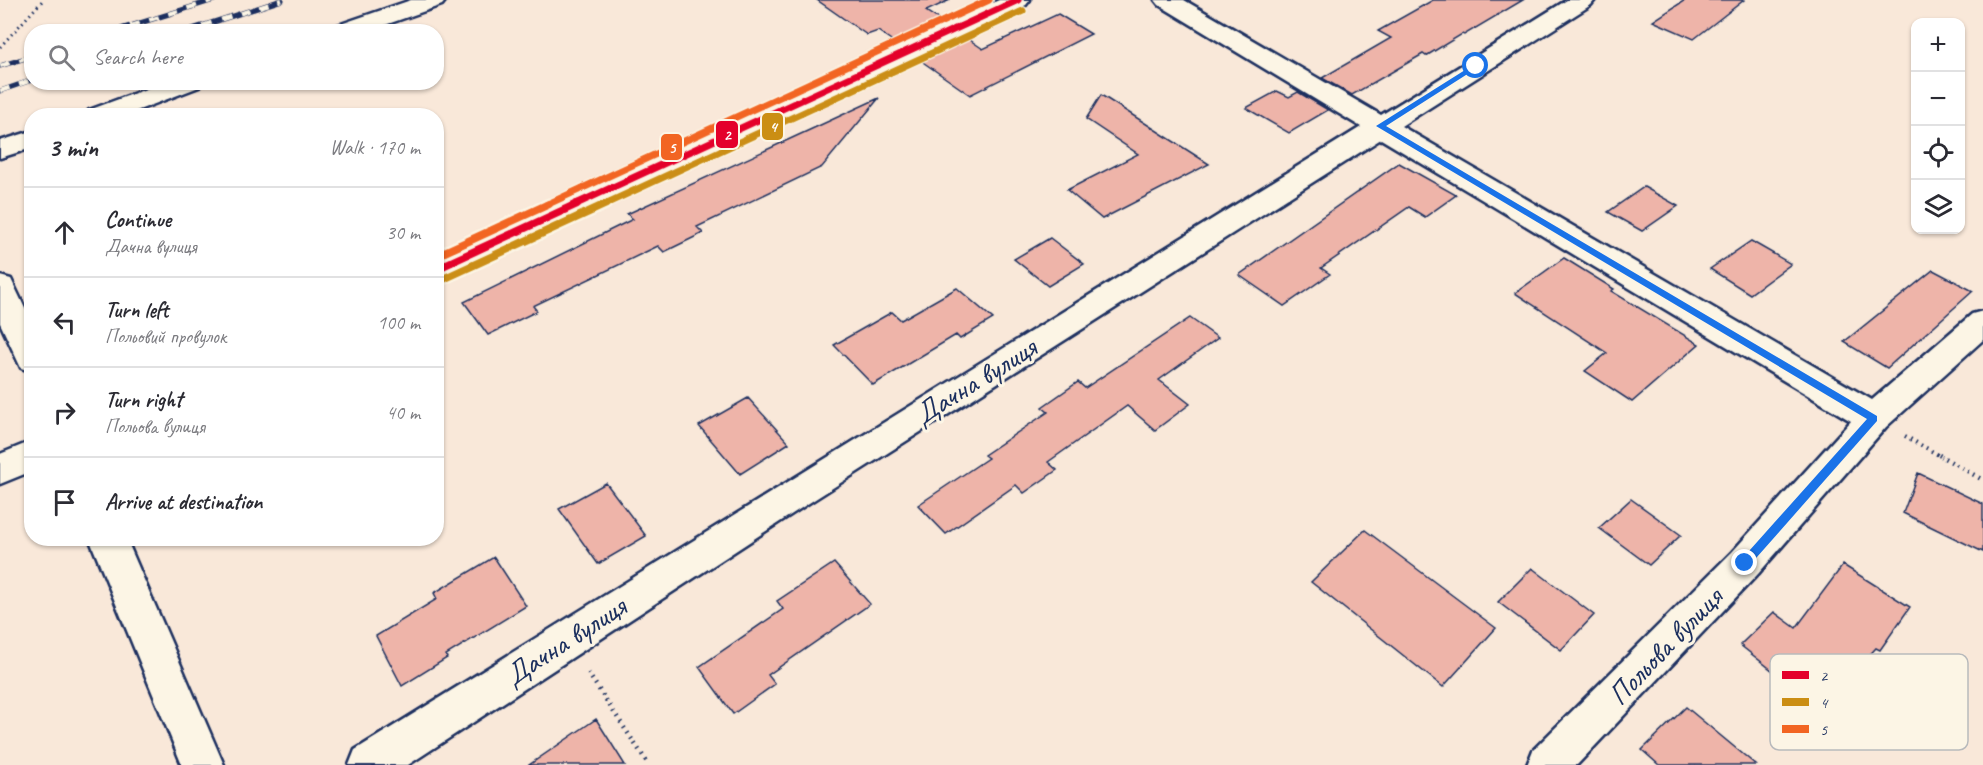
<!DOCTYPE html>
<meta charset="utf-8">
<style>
:root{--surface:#fff;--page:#f2f2f3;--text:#2b2b33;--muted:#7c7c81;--line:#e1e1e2}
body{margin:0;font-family:Caveat,sans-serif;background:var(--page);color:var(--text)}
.controls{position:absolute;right:18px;top:18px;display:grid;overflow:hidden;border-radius:12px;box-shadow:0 2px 4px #0004}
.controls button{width:54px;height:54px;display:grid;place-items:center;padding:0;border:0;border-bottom:2px solid var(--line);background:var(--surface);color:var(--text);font:30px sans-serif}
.stop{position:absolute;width:18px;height:18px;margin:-14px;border:4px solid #1a73e8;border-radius:50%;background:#fff}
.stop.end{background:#1a73e8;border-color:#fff;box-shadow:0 2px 6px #0008}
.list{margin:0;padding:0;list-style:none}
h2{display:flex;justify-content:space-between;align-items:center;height:78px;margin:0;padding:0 24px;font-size:26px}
h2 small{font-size:20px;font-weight:400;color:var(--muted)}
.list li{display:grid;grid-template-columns:39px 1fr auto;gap:18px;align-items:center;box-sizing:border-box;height:90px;padding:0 24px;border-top:2px solid var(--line)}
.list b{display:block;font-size:22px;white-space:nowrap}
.list p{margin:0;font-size:20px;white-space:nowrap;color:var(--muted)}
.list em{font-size:20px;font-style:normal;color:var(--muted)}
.icon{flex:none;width:33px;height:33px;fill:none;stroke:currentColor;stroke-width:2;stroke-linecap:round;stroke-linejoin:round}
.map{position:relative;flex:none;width:1983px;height:765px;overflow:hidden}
.search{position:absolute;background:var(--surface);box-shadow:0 2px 4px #0004;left:24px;top:24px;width:420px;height:66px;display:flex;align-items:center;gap:15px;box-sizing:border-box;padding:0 21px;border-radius:24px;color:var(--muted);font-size:22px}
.panel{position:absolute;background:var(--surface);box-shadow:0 2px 4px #0004;left:24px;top:108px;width:420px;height:438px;border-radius:24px}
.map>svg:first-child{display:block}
.building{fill:#eeb4a9;stroke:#1b2f5e;stroke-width:1.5}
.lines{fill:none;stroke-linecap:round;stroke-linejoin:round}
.street-casing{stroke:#1b2f5e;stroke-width:5}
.secondary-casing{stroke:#1b2f5e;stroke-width:5}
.path-far2{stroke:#1b2f5e;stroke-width:3;stroke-dasharray:1.5 4;stroke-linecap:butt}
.path-far1{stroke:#1b2f5e;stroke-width:4;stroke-dasharray:1.5 4.5;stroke-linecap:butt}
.path{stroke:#1b2f5e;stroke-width:4.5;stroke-dasharray:1.5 5;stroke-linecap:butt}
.street{fill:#fcf5e5;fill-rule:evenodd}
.secondary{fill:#fcf5e5;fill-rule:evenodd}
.rail-casing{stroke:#1b2f5e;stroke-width:5}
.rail{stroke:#fcf5e5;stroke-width:4;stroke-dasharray:10;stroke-linecap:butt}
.bus-1-far1-casing{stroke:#fcf5e5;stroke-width:10}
.bus-1-casing{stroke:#fcf5e5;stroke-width:13}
.bus-2-far1-casing{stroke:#fcf5e5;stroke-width:10}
.bus-2-casing{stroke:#fcf5e5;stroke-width:13}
.bus-3-far1-casing{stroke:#fcf5e5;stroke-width:10}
.bus-3-casing{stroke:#fcf5e5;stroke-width:13}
.bus-1-far1{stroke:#e4002b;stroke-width:7}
.bus-1{stroke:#e4002b;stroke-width:8}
.bus-2-far1{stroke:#cb8e13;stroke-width:7}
.bus-2{stroke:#cb8e13;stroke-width:8}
.bus-3-far1{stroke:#f26522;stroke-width:7}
.bus-3{stroke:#f26522;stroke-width:8}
.route{fill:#1a73e8}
.labels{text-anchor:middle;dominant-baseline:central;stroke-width:6;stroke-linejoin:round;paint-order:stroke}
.street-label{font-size:30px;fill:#1b2f5e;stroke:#fcf5e5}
.key{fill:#fcf5e5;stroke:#b8babc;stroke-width:1.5}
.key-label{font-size:16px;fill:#1b2f5e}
.line-badge{stroke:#fcf5e5;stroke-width:2}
.badge-label{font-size:16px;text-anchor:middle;font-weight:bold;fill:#fff}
</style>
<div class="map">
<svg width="1983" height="765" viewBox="0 0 1983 765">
<rect width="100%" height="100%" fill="#f9e8d9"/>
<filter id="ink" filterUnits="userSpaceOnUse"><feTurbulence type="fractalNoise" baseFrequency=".0167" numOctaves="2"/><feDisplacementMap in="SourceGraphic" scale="12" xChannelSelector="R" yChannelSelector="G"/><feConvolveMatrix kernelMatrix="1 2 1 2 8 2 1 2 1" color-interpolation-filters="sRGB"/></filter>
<g filter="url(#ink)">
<path class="building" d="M 817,0 L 950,0 L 926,11 L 944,23 L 897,44 L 878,31 L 867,35 Z
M 1433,0 L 1523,0 L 1464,35 L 1462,34 L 1426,56 L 1423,54 L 1352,95 L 1322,78 L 1391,38 L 1378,31 Z
M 1685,0 L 1744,0 L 1694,39 L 1653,21 Z
M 1058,14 L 1091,34 L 970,95 L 917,58 L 964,36 L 983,49 Z
M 1277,91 L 1289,97 L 1298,92 L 1328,110 L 1289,133 L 1246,108 Z
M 1101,95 L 1209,164 L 1102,219 L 1067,190 L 1138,154 L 1086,119 Z
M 879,98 L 822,167 L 697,227 L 703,233 L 664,252 L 658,246 L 533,306 L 537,311 L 488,335 L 464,302 L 633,219 L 627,214 Z
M 1399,163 L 1456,195 L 1425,217 L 1409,207 L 1321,268 L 1330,274 L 1284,306 L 1239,275 Z
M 1644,187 L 1678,206 L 1642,231 L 1608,212 Z
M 1050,238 L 1084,264 L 1048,286 L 1014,259 Z
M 1751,241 L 1791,264 L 1750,294 L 1710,269 Z
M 1564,258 L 1614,289 L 1611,291 L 1699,344 L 1632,402 L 1585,371 L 1607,353 L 1515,293 Z
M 1933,270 L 1973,291 L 1887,368 L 1844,342 Z
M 957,288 L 993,319 L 960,339 L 956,335 L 873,385 L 834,345 L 892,312 L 901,320 Z
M 1190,318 L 1218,338 L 1159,380 L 1190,404 L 1155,430 L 1127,406 L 1048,462 L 1057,470 L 1024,493 L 1016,485 L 946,534 L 918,505 L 988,458 L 984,455 L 1048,412 L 1042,407 L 1078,382 L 1085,388 Z
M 748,398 L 789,443 L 740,474 L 699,426 Z
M 1918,473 L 1983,504 L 1983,552 L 1903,513 Z
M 606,483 L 646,536 L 598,564 L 559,509 Z
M 1631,499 L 1681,535 L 1649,565 L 1599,528 Z
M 1365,530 L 1496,628 L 1443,687 L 1311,582 Z
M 494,557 L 526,606 L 446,655 L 447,658 L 402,686 L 376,636 L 437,599 L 434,593 Z
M 834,563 L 870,604 L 768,675 L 775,684 L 733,714 L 699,667 L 783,609 L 777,601 Z
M 1843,565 L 1910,607 L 1880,650 L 1876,648 L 1820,708 L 1740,645 L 1774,612 L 1796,628 Z
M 1532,568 L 1594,615 L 1561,650 L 1498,602 Z
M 1686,707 L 1756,765 L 1659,765 L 1642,750 Z
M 596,719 L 625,765 L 529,765 Z"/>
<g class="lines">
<defs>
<path id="street" d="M 411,0 L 446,0 L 442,5 L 365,32 L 328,32 L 332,27 Z
M 1155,0 L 1184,0 L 1381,115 L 1567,0 L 1595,0 L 1591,5 L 1401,126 L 1872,400 L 1972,314 L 1983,311 L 1983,340 L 1886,427 L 1758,574 L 1577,765 L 1527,765 L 1533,750 L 1732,552 L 1851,421 L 1381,139 L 809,503 L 408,765 L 349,765 L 355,750 L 1361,127 L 1159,5 Z
M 165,82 L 202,82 L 199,87 L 123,116 L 85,116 L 89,110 Z
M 32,131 L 32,148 L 0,158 L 0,141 Z
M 0,276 L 11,279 L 32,323 L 32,372 L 21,368 L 0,323 Z
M 89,538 L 126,538 L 224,765 L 182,765 Z"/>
<path id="secondary" d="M 999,0 L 1030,0 L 1026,5 L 436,279 L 436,257 Z
M 32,441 L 32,471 L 0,484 L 0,454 Z"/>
</defs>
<use href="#street" class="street-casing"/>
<use href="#secondary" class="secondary-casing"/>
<path class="path-far2" d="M 0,47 L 43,0"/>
<path class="path-far1" d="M 1905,436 L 1942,457"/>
<path class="path" d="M 1939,455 L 1983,480
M 588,673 L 649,765"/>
<use href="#street" class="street"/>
<use href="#secondary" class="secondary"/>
<defs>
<path id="rail" d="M 111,32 L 214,0
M 183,32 L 282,0
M 0,66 L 32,56
M 0,91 L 32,80"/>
</defs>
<use href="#rail" class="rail-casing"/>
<use href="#rail" class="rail"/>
<defs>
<path id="bus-1-far1" d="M 574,205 L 1018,0"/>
<path id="bus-1" d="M 436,269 L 577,204"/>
<path id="bus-2-far1" d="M 603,205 L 1023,11"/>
<path id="bus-2" d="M 441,280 L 606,204"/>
<path id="bus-3-far1" d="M 546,205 L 989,0"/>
<path id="bus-3" d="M 436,256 L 549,204"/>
</defs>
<use href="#bus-1-far1" class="bus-1-far1-casing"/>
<use href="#bus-1" class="bus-1-casing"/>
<use href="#bus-2-far1" class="bus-2-far1-casing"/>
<use href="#bus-2" class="bus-2-casing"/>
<use href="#bus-3-far1" class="bus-3-far1-casing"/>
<use href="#bus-3" class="bus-3-casing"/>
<use href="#bus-1-far1" class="bus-1-far1"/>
<use href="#bus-1" class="bus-1"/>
<use href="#bus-2-far1" class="bus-2-far1"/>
<use href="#bus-2" class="bus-2"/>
<use href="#bus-3-far1" class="bus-3-far1"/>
<use href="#bus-3" class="bus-3"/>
</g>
</g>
<path class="route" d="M 1473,65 L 1480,66 L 1386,126 L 1877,416 L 1877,421 L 1749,566 L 1741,566 L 1741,560 L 1867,419 L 1376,126 Z"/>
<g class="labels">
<g class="street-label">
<text transform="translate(975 381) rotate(-32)">Дачна вулиця</text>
<text transform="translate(565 641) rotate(-33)">Дачна вулиця</text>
<text transform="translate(1665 646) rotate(-46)">Польова вулиця</text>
</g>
</g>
<rect x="1770" y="654" width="198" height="96" rx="9" class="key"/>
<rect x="1782" y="671" width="27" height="8" fill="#e4002b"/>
<rect x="1782" y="698" width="27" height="8" fill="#cb8e13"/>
<rect x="1782" y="725" width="27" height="8" fill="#f26522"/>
<g class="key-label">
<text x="1820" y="681">2</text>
<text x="1820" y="708">4</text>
<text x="1820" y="735">5</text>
</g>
<g class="line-badge">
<rect x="761" y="112" width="23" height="29" rx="6" fill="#cb8e13"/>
<rect x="715" y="120" width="24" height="29" rx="6" fill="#e4002b"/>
<rect x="660" y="133" width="23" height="28" rx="6" fill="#f26522"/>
</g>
<g class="badge-label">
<text x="773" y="132">4</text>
<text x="727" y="140">2</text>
<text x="672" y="153">5</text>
</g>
</svg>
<div class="controls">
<button>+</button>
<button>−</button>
<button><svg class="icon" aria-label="locate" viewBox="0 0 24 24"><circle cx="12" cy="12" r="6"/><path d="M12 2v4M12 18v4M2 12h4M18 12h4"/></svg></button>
<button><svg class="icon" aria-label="layers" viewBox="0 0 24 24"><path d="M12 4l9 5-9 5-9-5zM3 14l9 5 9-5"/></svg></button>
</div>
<div class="stop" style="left:1476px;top:66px"></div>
<div class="stop end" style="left:1745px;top:563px"></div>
<div class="search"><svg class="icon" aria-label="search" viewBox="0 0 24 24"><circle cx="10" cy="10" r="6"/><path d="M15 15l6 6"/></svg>Search here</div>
<section class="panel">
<h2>3 min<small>Walk · 170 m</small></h2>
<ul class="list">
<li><svg class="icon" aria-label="ahead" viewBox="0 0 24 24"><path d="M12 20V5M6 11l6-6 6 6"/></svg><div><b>Continue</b><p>Дачна вулиця</p></div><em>30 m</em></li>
<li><svg class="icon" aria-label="left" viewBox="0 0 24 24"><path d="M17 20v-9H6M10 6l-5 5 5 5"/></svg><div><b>Turn left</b><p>Польовий провулок</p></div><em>100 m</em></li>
<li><svg class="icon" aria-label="right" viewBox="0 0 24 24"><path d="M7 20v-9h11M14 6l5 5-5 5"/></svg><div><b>Turn right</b><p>Польова вулиця</p></div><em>40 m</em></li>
<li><svg class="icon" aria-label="arrive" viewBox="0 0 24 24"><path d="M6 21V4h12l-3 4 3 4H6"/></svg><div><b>Arrive at destination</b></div></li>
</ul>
</section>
</div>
